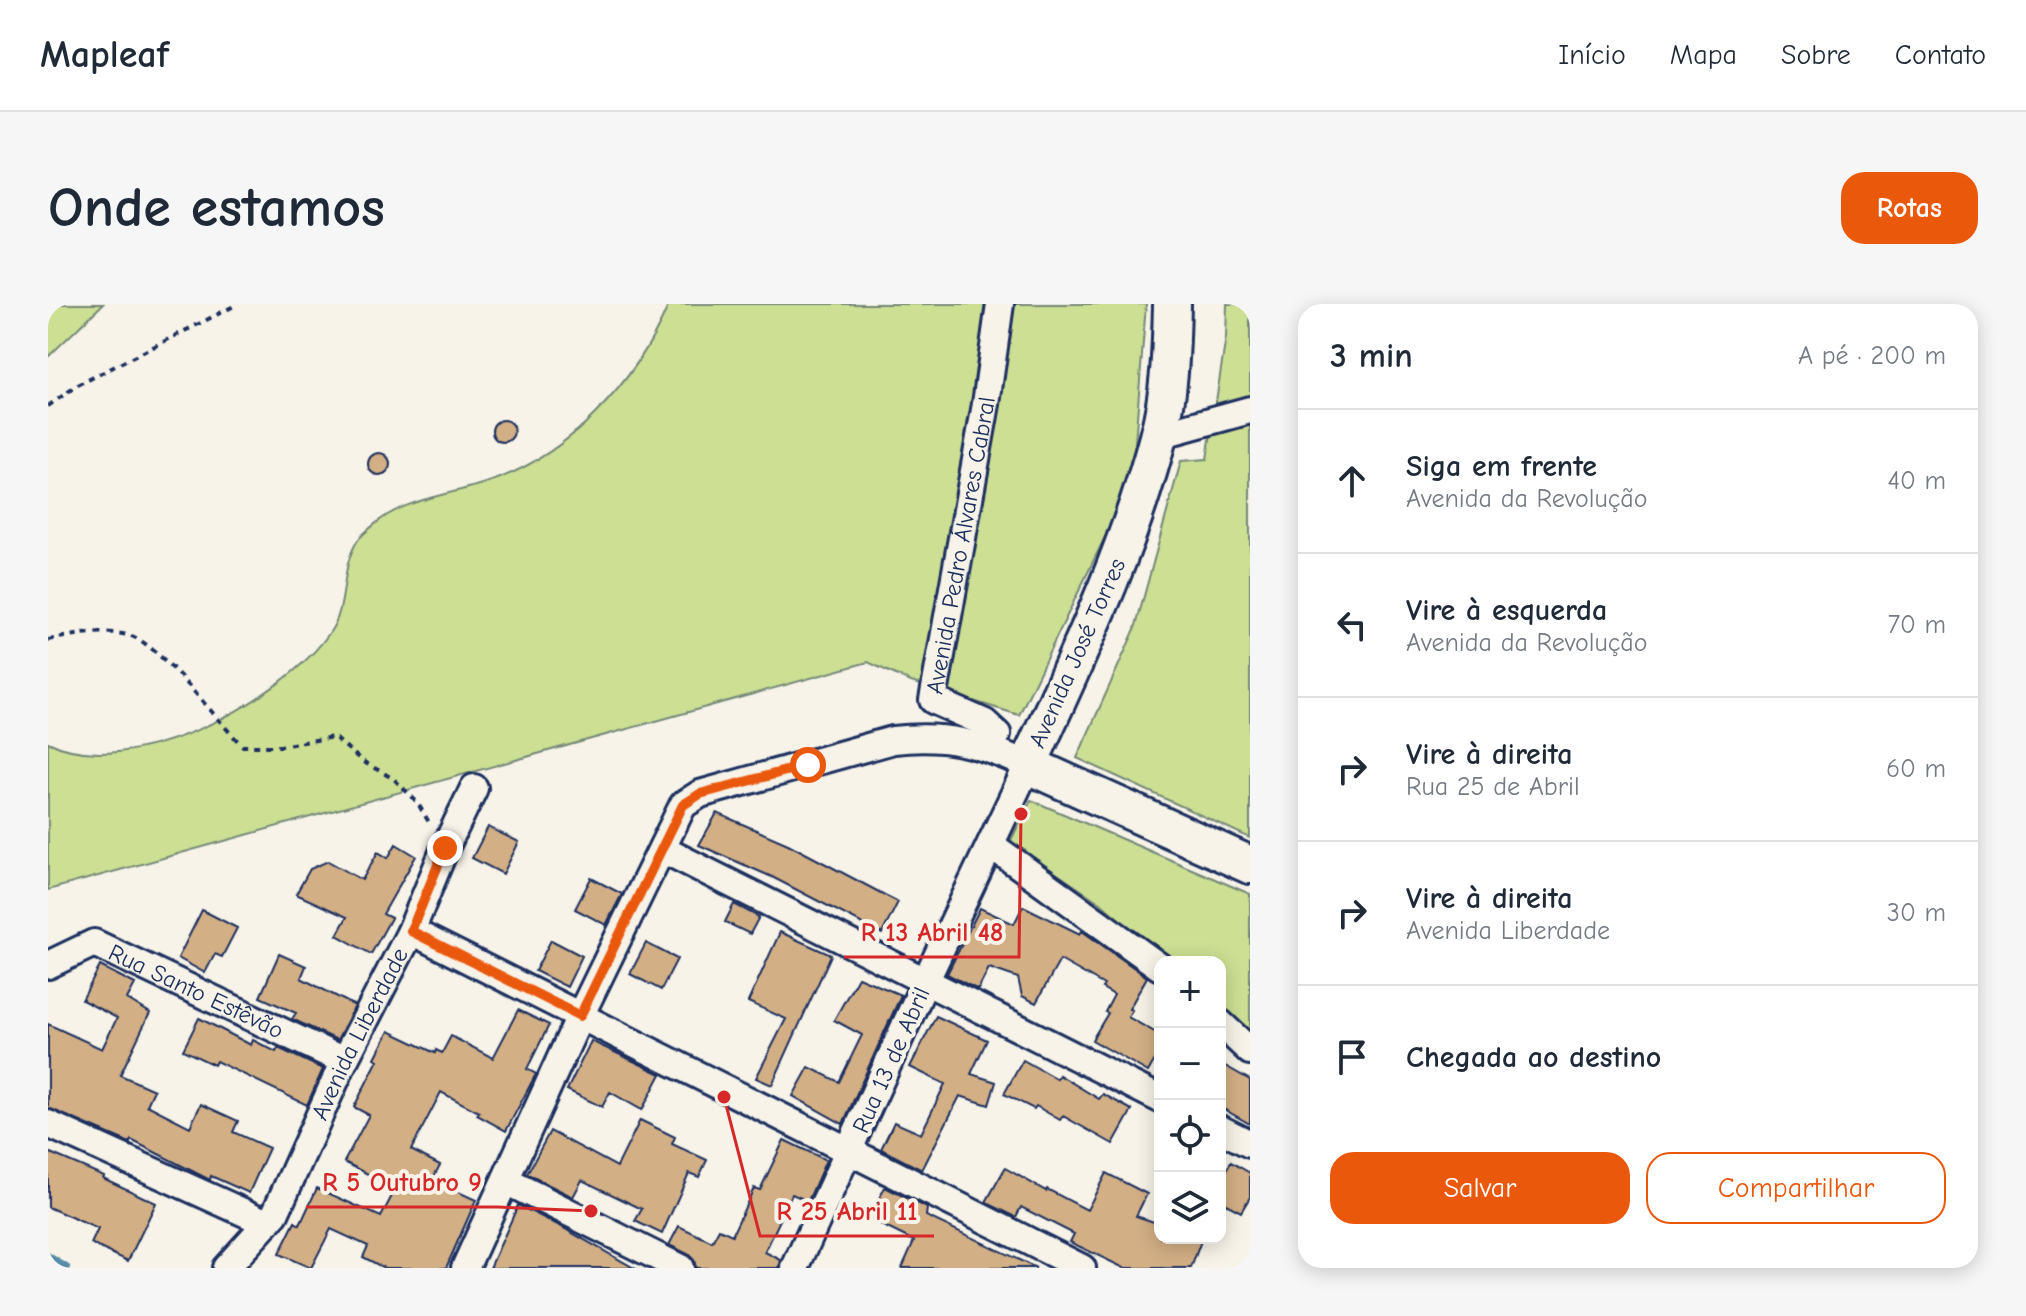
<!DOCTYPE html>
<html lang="pt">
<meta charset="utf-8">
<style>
:root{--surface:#fff;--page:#f6f6f7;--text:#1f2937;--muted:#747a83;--line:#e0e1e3;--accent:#ea580c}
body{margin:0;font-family:"Comic Neue",sans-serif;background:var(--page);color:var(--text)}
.controls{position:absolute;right:24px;bottom:24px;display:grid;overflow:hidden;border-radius:16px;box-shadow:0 4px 20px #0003}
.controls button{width:72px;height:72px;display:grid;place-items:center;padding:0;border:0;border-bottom:2px solid var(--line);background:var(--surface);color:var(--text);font:40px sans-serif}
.stop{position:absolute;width:24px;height:24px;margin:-18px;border:6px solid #ea580c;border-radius:50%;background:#fff}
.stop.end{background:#ea580c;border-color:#fff;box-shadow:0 2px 8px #0008}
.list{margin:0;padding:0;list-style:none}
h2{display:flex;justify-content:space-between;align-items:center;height:104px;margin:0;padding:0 32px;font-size:34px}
h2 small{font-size:26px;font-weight:400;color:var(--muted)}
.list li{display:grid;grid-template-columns:52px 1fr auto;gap:24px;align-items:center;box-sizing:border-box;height:144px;padding:0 32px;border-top:2px solid var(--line)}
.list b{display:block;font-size:30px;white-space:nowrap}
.list p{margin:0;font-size:26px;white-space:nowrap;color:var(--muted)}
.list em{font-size:26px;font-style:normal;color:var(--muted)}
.actions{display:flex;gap:16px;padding:24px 32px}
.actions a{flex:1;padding:18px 0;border:2px solid var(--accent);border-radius:24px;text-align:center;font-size:28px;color:var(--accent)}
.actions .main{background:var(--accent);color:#fff}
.icon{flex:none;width:44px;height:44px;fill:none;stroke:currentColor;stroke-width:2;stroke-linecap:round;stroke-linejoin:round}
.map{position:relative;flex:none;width:1202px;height:964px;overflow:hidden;border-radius:24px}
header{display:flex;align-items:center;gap:48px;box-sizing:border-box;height:112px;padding:0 40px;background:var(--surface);border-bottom:2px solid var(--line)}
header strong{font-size:38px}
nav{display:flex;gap:44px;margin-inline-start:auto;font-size:28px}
.intro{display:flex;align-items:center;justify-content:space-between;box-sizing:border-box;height:192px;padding:0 48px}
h1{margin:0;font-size:56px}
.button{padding:20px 36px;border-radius:24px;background:var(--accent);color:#fff;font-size:28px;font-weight:700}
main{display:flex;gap:48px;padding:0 48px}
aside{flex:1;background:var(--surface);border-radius:24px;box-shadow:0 4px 20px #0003}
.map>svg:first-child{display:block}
.green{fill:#ccdf93;stroke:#748778;stroke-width:2}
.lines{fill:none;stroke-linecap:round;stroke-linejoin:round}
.stream{stroke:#568daa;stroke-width:7}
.building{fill:#d3af85;stroke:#1b2f5e;stroke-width:2}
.street-casing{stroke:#1b2f5e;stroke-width:32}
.secondary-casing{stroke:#1b2f5e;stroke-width:42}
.path{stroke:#1b2f5e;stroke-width:4;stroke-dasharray:6 6;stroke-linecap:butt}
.street{stroke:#f7f3e8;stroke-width:26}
.secondary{stroke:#f7f3e8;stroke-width:36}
.route{stroke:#ea580c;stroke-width:10}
.labels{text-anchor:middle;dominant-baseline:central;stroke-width:8;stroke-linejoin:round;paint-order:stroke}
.street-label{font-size:24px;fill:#1b2f5e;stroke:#f7f3e8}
.leader{fill:none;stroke:#d62828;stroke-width:3}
.callout-dot{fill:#d62828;stroke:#f7f3e8;stroke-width:3}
.callout-label{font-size:26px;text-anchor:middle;font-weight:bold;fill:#d62828;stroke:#f7f3e8;stroke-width:8;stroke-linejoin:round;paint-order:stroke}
</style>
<header>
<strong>Mapleaf</strong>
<nav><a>Início</a><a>Mapa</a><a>Sobre</a><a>Contato</a></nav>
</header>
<div class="intro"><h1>Onde estamos</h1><a class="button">Rotas</a></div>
<main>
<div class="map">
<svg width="1202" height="964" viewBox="0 0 1202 964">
<rect width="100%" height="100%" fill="#f7f3e8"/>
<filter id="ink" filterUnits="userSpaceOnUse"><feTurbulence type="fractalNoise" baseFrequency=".0125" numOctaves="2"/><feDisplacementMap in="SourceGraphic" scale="16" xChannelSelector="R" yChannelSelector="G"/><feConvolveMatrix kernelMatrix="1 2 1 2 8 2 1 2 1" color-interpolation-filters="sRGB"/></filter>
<g filter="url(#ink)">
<path class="green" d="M 0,0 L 55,0 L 0,53 Z
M 621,0 L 1098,0 L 1084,177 L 971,411 L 863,378 L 820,358 L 0,586 L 0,438 C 81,479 236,396 282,328 C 301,301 291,264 310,236 C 315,229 325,222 332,216 C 360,195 403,190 435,180 C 519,154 587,80 621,0 Z
M 1179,0 L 1202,0 L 1202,534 L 1029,454 L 1087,325 L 1133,157 L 1159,155 L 1178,33 Z
M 983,496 L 1202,590 L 1202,733 L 1172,706 L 1172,658 L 1119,658 L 1054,600 L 962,538 Z"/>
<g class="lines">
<path class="stream" d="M 1199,0 L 1202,1
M 0,952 L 19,964"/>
</g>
<path class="building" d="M444 127a11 11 0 1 1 22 0a11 11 0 1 1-22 0Z
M320 160a11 11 0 1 1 22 0a11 11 0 1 1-22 0Z
M 669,509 L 740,540 L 850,598 L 834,630 L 724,573 L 651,541 Z
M 440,523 L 471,538 L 455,570 L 424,554 Z
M 348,540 L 368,552 L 335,610 L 343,614 L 323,650 L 289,631 L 299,613 L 248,590 L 262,565 L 280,557 L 314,576 L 330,548 L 340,554 Z
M 543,574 L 574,590 L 558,621 L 527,605 Z
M 686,600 L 711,613 L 702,630 L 677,618 Z
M 975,602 L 1032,630 L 1034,627 L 1099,673 L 1081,705 L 1084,706 L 1080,713 L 1112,731 L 1112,747 L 1100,768 L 1044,736 L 1060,709 L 1057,708 L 1066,691 L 1054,684 L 1056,681 L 1012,656 L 988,699 L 974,692 L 970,674 L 941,664 L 930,686 L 899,670 L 932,604 L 966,620 Z
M 154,606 L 189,624 L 174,653 L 167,650 L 157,669 L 130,654 Z
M 732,628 L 783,651 L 724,781 L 708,774 L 738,715 L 700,698 Z
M 503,636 L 534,652 L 519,683 L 487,667 Z
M 598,639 L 629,655 L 613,686 L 582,670 Z
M 231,650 L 258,662 L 253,674 L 307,702 L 289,736 L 244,715 L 248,709 L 212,693 Z
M 52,662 L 87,680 L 79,695 L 102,709 L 72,771 L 106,786 L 99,801 L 142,823 L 153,800 L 190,817 L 185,828 L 221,844 L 201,889 L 163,872 L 162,876 L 83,836 L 82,839 L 0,804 L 0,720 L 54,745 L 69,714 L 34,696 Z
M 810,673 L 853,691 L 795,820 L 745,792 L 761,763 L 791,778 L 814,731 L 786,716 Z
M 470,706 L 501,721 L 479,765 L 488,770 L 458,827 L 429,811 L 431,808 L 393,788 L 363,846 L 392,861 L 384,876 L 428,896 L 398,964 L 336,964 L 315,953 L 320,942 L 283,925 L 263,964 L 231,950 L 247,918 L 252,921 L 269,884 L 333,913 L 348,884 L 296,858 L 321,811 L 306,803 L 330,756 L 327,754 L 341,727 L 387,749 L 388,746 L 394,749 L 403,732 L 445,754 Z
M 888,712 L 939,736 L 923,770 L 948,778 L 941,801 L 912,792 L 874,866 L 833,845 L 846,818 L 873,830 L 897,780 L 862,763 Z
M 151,714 L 203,741 L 205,736 L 228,748 L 230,744 L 275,765 L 259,801 L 168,757 L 166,761 L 135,746 Z
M 543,737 L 613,770 L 594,806 L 562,788 L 554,803 L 519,786 Z
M 975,756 L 1009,775 L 1011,771 L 1051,795 L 1055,790 L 1084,806 L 1065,840 L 1015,812 L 1012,816 L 988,802 L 986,805 L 956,790 Z
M 1172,759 L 1202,776 L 1202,820 L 1172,803 Z
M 592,816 L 627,833 L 624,840 L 659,856 L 651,873 L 641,869 L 614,930 L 587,917 L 594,905 L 534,876 L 525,893 L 479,870 L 502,827 L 569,863 Z
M 736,836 L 778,856 L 760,897 L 744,890 L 717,948 L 733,956 L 731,964 L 648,964 L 646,956 L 640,950 L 621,941 L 631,922 L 664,938 L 671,925 L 684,931 L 706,884 L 712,886 Z
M 0,848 L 56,872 L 55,874 L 108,899 L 80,957 L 43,940 L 50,925 L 0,903 Z
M 1183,858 L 1202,869 L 1202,893 L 1193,908 L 1172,897 L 1172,878 Z
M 957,864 L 998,887 L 999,885 L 1039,906 L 1058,869 L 1099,890 L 1088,912 L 1112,920 L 1112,934 L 1154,934 L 1143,964 L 1076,964 L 1022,938 L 1026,930 L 973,903 L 968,913 L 941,900 L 938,898 Z
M 837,883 L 879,904 L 878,912 L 988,964 L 854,964 L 866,937 L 821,915 Z
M 470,901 L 510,921 L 586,964 L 442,964 Z"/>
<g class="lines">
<defs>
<g id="street">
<path d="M 1111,131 L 1202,106"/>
<path id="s1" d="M 944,445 L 949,430 L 937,419 L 885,396 L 938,100 L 952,0"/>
<path d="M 943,541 L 1112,663"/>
<path d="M 614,545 L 1112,795"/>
<path d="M 363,627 L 1034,964"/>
<path id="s2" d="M 0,661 L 46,639 L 296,757"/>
<path d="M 1172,719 L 1202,747"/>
<path d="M 0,820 L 219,919"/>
<path d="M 1172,825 L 1202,840"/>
<path d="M 458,877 L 632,964"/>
<path id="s3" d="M 178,964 L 227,910 L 296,757 L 363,627 L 397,544 L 426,484"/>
<path d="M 417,964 L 532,712 L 635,501 L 652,490 L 845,436 C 898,430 931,439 980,461 L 877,678 L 747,964"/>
</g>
<path id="secondary" d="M 1124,0 C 1123,44 1122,90 1110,133 C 1080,248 1029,353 980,461 L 1202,561"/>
</defs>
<use href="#street" class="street-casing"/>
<use href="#secondary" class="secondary-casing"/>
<path class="path" d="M 0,102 L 30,81 L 190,0
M 0,336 C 27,331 52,325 80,331 C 111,338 170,419 195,442 L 232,442 L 286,433 L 314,457 L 346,475 L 369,498 L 382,520"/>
<use href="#street" class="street"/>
<use href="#secondary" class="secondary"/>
</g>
</g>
<g class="lines" filter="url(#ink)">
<path class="route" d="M 397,544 L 363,627 L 532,712 L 635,501 L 652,490 L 760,461"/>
</g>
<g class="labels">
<g class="street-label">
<text stroke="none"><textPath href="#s1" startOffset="246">Avenida Pedro Álvares Cabral</textPath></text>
<text transform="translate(1029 349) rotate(-66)">Avenida José Torres</text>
<text stroke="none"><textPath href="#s2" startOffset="164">Rua Santo Estêvão</textPath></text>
<text stroke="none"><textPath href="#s3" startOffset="272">Avenida Liberdade</textPath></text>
<text transform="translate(843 756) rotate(-66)">Rua 13 de Abril</text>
</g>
</g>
<path class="leader" d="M973 510L971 653H796M543 907L449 903H258M676 793L712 932H886"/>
<g class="callout-dot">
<circle cx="973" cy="510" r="8"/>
<circle cx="543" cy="907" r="8"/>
<circle cx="676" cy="793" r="8"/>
</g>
<g class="callout-label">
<text x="884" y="637">R 13 Abril 48</text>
<text x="354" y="887">R 5 Outubro 9</text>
<text x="799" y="916">R 25 Abril 11</text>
</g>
</svg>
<div class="controls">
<button>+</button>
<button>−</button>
<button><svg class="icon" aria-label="locate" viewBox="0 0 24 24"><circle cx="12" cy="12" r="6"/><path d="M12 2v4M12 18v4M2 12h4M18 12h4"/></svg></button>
<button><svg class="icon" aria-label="layers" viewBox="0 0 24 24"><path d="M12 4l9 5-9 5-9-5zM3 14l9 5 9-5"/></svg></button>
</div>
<div class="stop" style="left:760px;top:461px"></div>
<div class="stop end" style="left:397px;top:544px"></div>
</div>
<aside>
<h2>3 min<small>A pé · 200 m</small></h2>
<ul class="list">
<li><svg class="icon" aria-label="ahead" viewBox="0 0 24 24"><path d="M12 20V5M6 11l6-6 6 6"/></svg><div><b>Siga em frente</b><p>Avenida da Revolução</p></div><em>40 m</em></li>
<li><svg class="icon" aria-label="left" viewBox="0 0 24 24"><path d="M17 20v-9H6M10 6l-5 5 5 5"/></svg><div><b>Vire à esquerda</b><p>Avenida da Revolução</p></div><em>70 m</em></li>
<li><svg class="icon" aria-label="right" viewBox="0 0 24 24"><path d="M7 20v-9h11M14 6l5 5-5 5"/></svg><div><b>Vire à direita</b><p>Rua 25 de Abril</p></div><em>60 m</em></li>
<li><svg class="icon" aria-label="right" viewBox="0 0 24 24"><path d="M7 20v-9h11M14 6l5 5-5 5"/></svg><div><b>Vire à direita</b><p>Avenida Liberdade</p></div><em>30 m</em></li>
<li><svg class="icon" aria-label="arrive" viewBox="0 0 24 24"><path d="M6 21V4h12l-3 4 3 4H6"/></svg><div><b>Chegada ao destino</b></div></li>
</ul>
<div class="actions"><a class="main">Salvar</a><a>Compartilhar</a></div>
</aside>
</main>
